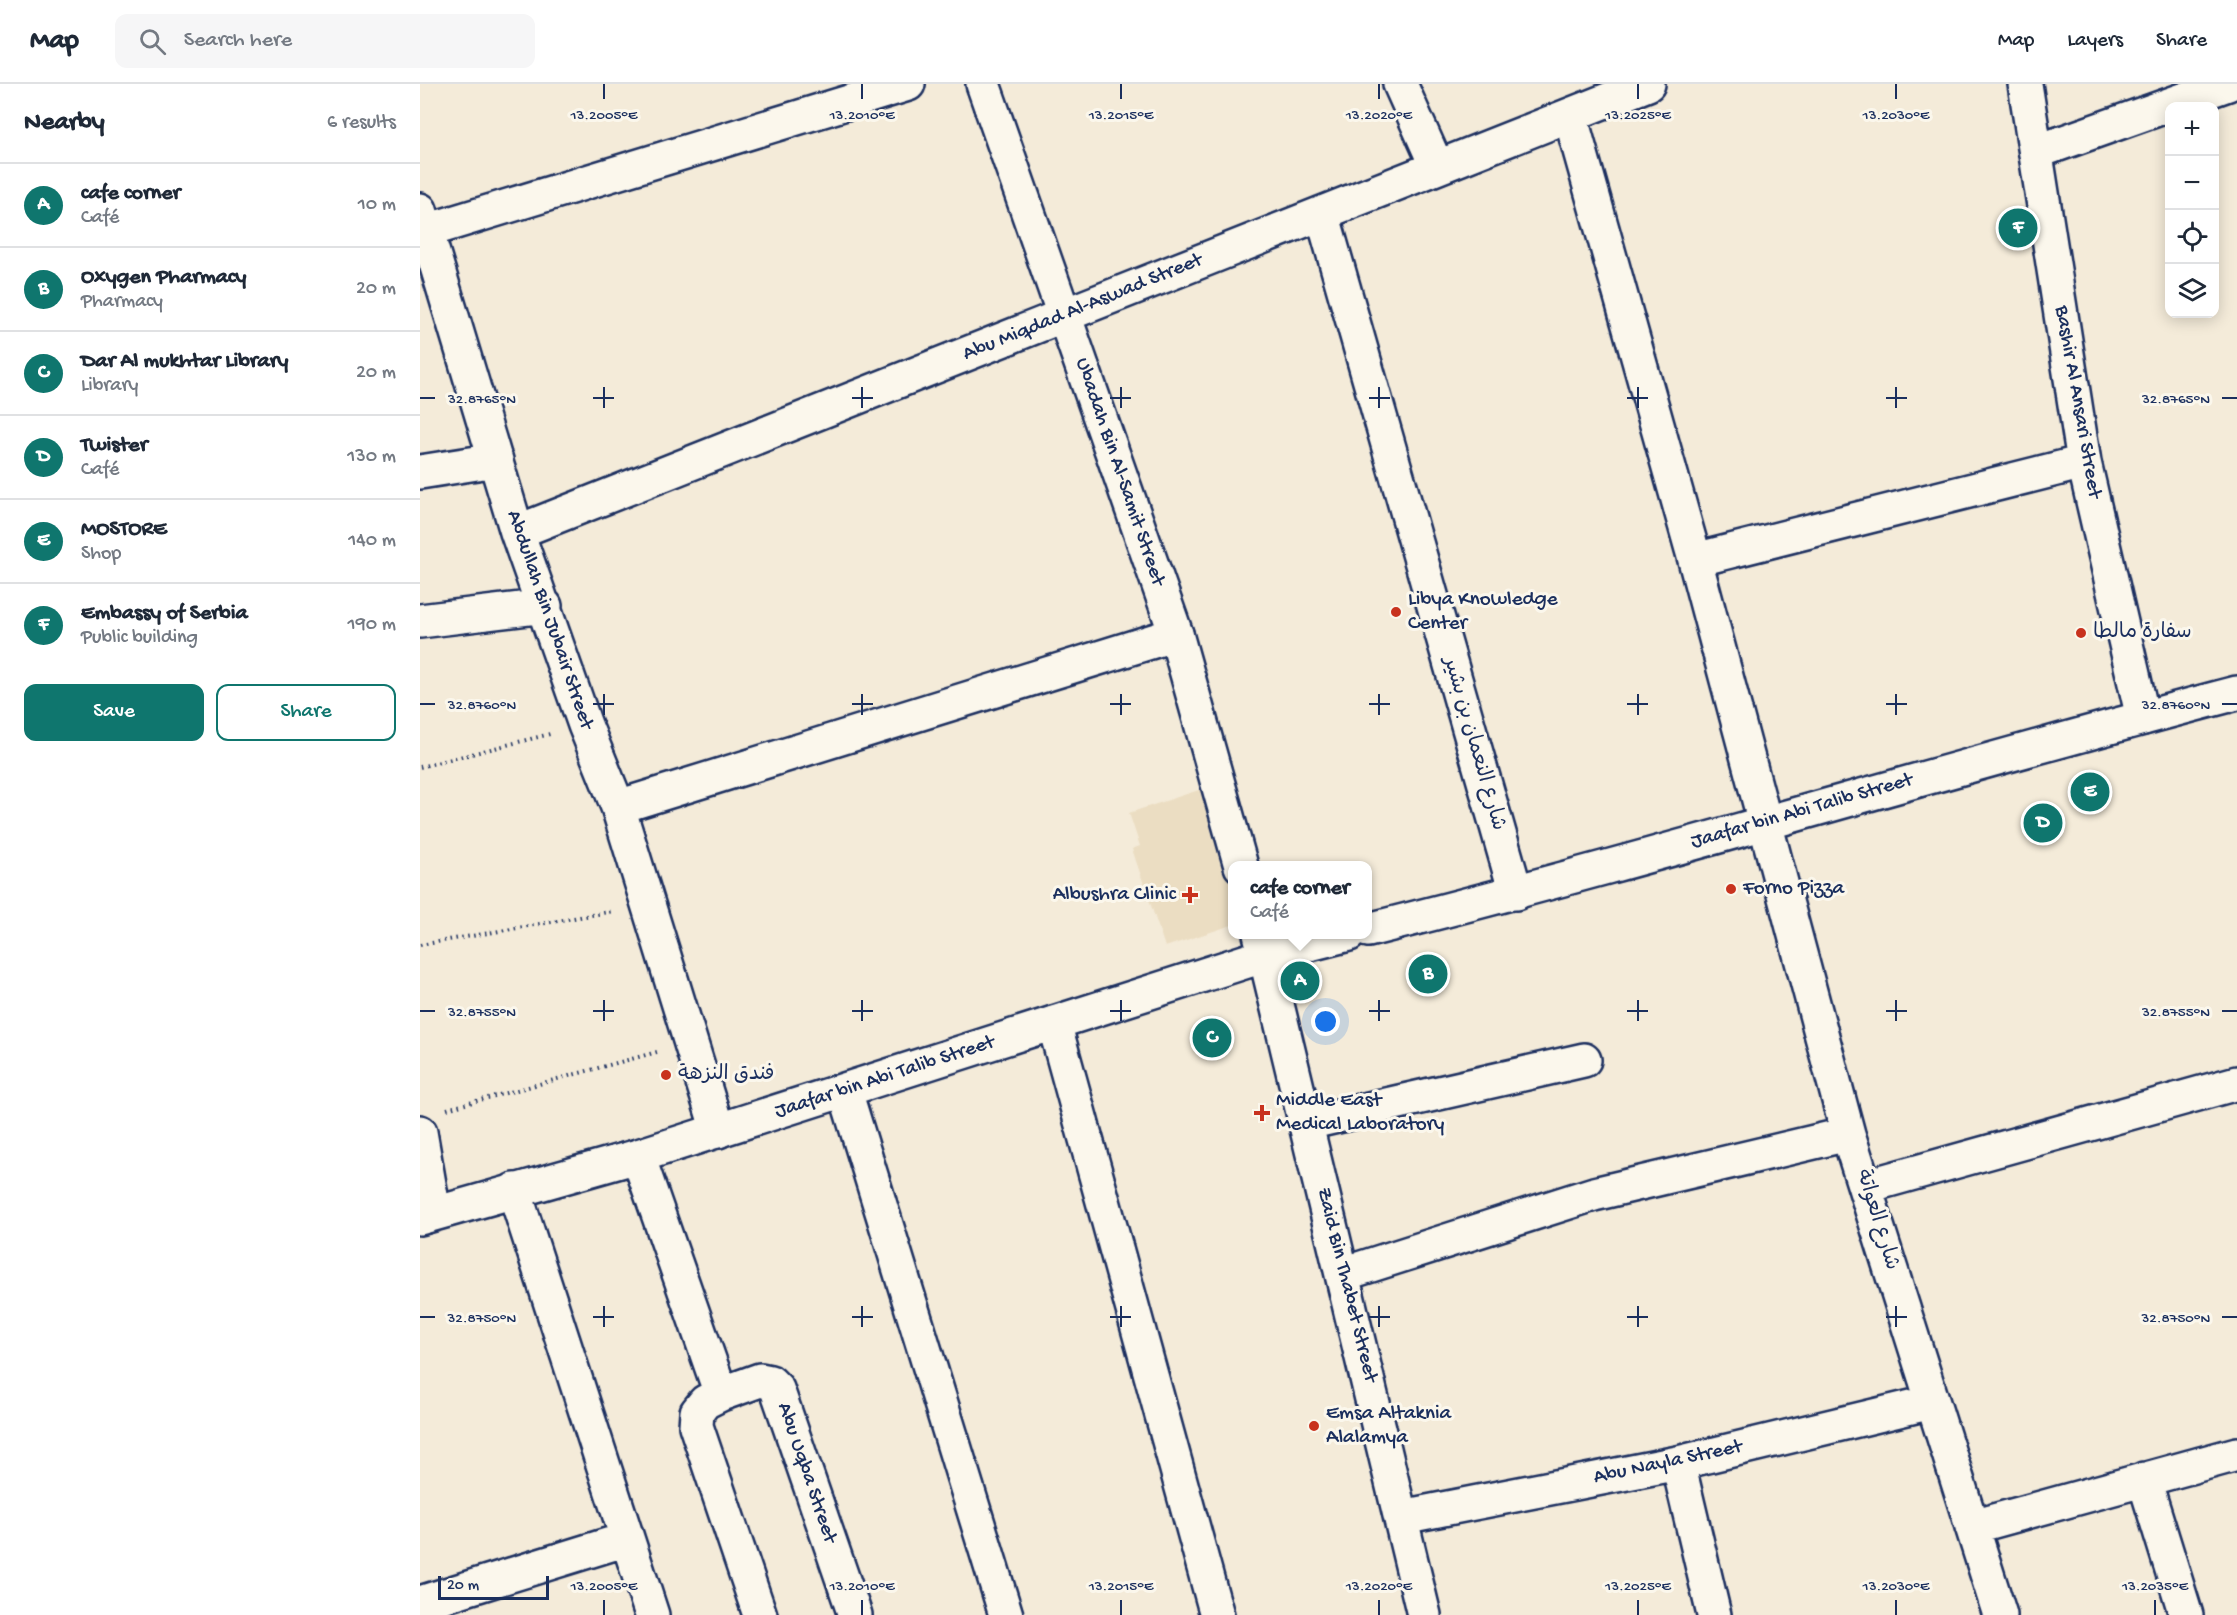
<!DOCTYPE html>
<meta charset="utf-8">
<style>
:root{--surface:#fff;--page:#f6f6f7;--text:#1f2937;--muted:#747a83;--line:#e0e1e3;--accent:#0f766e}
body{margin:0;font-family:"Gochi Hand","Playpen Sans Arabic",sans-serif;background:var(--page);color:var(--text)}
.controls{position:absolute;right:18px;top:18px;display:grid;overflow:hidden;border-radius:12px;box-shadow:0 3px 15px #0003}
.controls button{width:54px;height:54px;display:grid;place-items:center;padding:0;border:0;border-bottom:2px solid var(--line);background:var(--surface);color:var(--text);font:30px sans-serif}
.scale{position:absolute;left:18px;bottom:15px;width:111px;box-sizing:border-box;padding-left:6px;border:3px solid #1b2f5e;border-top:0;font-size:16px;line-height:21px;white-space:nowrap;color:#1b2f5e;-webkit-text-stroke:4px #fbf7ec;paint-order:stroke}
.you{position:absolute;left:906px;top:938px;width:21px;height:21px;margin:-15px;border:4px solid #fff;border-radius:50%;background:#1a73e8;box-shadow:0 0 0 9px #1a73e833}
.badge{display:grid;place-items:center;width:39px;height:39px;border-radius:50%;background:var(--accent);color:#fff;font-size:20px;font-weight:700}
.pin{position:absolute;translate:-50% -50%;border:3px solid #fff;box-shadow:0 2px 6px #0006}
.popup{position:absolute;left:808px;top:777px;width:144px;height:78px;box-sizing:border-box;display:grid;place-content:center;border-radius:12px;background:var(--surface);filter:drop-shadow(0 2px 4px #0005);font-size:20px;white-space:nowrap;color:var(--muted)}
.popup b{font-size:22px;color:var(--text)}
.popup::after{content:'';position:absolute;left:50%;top:100%;margin-left:-12px;border:12px solid transparent;border-top-color:var(--surface)}
.list{margin:0;padding:0;list-style:none}
h2{display:flex;justify-content:space-between;align-items:center;height:78px;margin:0;padding:0 24px;font-size:26px}
h2 small{font-size:20px;font-weight:400;color:var(--muted)}
.list li{display:grid;grid-template-columns:39px 1fr auto;gap:18px;align-items:center;box-sizing:border-box;height:84px;padding:0 24px;border-top:2px solid var(--line)}
.list b{display:block;font-size:22px;white-space:nowrap}
.list p{margin:0;font-size:20px;white-space:nowrap;color:var(--muted)}
.list em{font-size:20px;font-style:normal;color:var(--muted)}
.actions{display:flex;gap:12px;padding:18px 24px}
.actions a{flex:1;padding:14px 0;border:2px solid var(--accent);border-radius:12px;text-align:center;font-size:21px;color:var(--accent)}
.actions .main{background:var(--accent);color:#fff}
.icon{flex:none;width:33px;height:33px;fill:none;stroke:currentColor;stroke-width:2;stroke-linecap:round;stroke-linejoin:round}
.map{position:relative;flex:none;width:1817px;height:1531px;overflow:hidden}
header{display:flex;align-items:center;gap:36px;box-sizing:border-box;height:84px;padding:0 30px;background:var(--surface);border-bottom:2px solid var(--line)}
header strong{font-size:28px}
nav{display:flex;gap:33px;margin-inline-start:auto;font-size:21px}
.search{width:420px;height:54px;background:var(--page);display:flex;align-items:center;gap:15px;box-sizing:border-box;padding:0 21px;border-radius:12px;color:var(--muted);font-size:22px}
main{display:flex}
aside{flex:1;background:var(--surface)}
.map>svg:first-child{display:block}
.built{fill:#ebddc2}
.lines{fill:none;stroke-linecap:round;stroke-linejoin:round}
.street-casing{stroke:#1b2f5e;stroke-width:38}
.secondary-casing{stroke:#1b2f5e;stroke-width:38}
.path{stroke:#1b2f5e;stroke-width:4;stroke-dasharray:1.5 4.5;stroke-linecap:butt}
.street{stroke:#fbf7ec;stroke-width:33}
.secondary{stroke:#fbf7ec;stroke-width:33}
.ticks{fill:none;stroke:#1b2f5e;stroke-width:2}
.poi-dot{fill:#c8321e;stroke:#fbf7ec;stroke-width:2}
.labels{text-anchor:middle;dominant-baseline:central;stroke-width:6;stroke-linejoin:round;paint-order:stroke}
.street-label{font-size:21px;fill:#1b2f5e;stroke:#fbf7ec}
.poi-label{font-size:21px;fill:#1b2f5e;stroke:#fbf7ec;text-anchor:start}
.ticks-label{font-size:15px;text-anchor:middle;fill:#1b2f5e;stroke:#fbf7ec;stroke-width:6;stroke-linejoin:round;paint-order:stroke}
</style>
<header>
<strong>Map</strong>
<div class="search"><svg class="icon" aria-label="search" viewBox="0 0 24 24"><circle cx="10" cy="10" r="6"/><path d="M15 15l6 6"/></svg>Search here</div>
<nav><a>Map</a><a>Layers</a><a>Share</a></nav>
</header>
<main>
<aside>
<h2>Nearby<small>6 results</small></h2>
<ul class="list">
<li><span class="badge">A</span><div><b>cafe corner</b><p>Café</p></div><em>10 m</em></li>
<li><span class="badge">B</span><div><b>Oxygen Pharmacy</b><p>Pharmacy</p></div><em>20 m</em></li>
<li><span class="badge">C</span><div><b>Dar Al mukhtar Library</b><p>Library</p></div><em>20 m</em></li>
<li><span class="badge">D</span><div><b>Twister</b><p>Café</p></div><em>130 m</em></li>
<li><span class="badge">E</span><div><b>MOSTORE</b><p>Shop</p></div><em>140 m</em></li>
<li><span class="badge">F</span><div><b>Embassy of Serbia</b><p>Public building</p></div><em>190 m</em></li>
</ul>
<div class="actions"><a class="main">Save</a><a>Share</a></div>
</aside>
<div class="map">
<svg width="1817" height="1531" viewBox="0 0 1817 1531">
<rect width="100%" height="100%" fill="#f4ebd9"/>
<filter id="ink" filterUnits="userSpaceOnUse"><feTurbulence type="fractalNoise" baseFrequency=".0167" numOctaves="2"/><feDisplacementMap in="SourceGraphic" scale="12" xChannelSelector="R" yChannelSelector="G"/><feConvolveMatrix kernelMatrix="1 2 1 2 8 2 1 2 1" color-interpolation-filters="sRGB"/></filter>
<g filter="url(#ink)">
<path class="built" d="M 791,702 L 812,782 L 812,841 L 745,863 L 712,765 L 720,762 L 709,729 Z"/>
<g class="lines">
<defs>
<path id="street" d="M 980,0 L 1017,83
M 1605,0 L 1664,378 L 1723,634
M 1150,31 L 1275,476 L 1428,1050 L 1580,1531
M 1616,68 L 1808,0
M 0,126 L 97,448 L 165,641 L 198,723 L 298,1047
M 902,129 L 1096,809
M 6,147 L 488,0
M 0,388 L 76,376
M 97,448 L 1228,0
M 1275,476 L 1664,378
M 0,537 L 125,522
M 198,723 L 756,550
M 634,939 L 797,1531
M 425,1007 L 586,1531
M 887,1039 L 1164,976
M 0,1048 L 14,1129
M 218,1072 L 301,1310
M 1447,1102 L 1817,999
M 94,1106 L 232,1531
M 923,1190 L 1174,1110 L 1428,1050
M 1258,1379 L 1294,1531
M 1724,1395 L 1766,1531
M 982,1433 L 1258,1379 L 1512,1318
M 1552,1443 L 1817,1370
M 0,1519 L 207,1455
M 340,1531 L 276,1342 L 277,1328 L 285,1318 L 301,1310 L 340,1296 L 350,1298 L 357,1305 L 435,1531"/>
<path id="secondary" d="M 563,0 L 756,550 L 821,782
M 948,846 C 1239,773 1526,685 1817,609
M 840,850 L 1004,1531
M 0,1134 L 218,1072 L 846,871 L 929,850"/>
</defs>
<use href="#street" class="street-casing"/>
<use href="#secondary" class="secondary-casing"/>
<path class="path" d="M 0,683 L 130,650
M 0,861 L 194,827
M 27,1025 L 237,968"/>
<use href="#street" class="street"/>
<use href="#secondary" class="secondary"/>
</g>
</g>
<path class="ticks" d="M 184,0 L 184,15M 442,0 L 442,15M 701,0 L 701,15M 959,0 L 959,15M 1218,0 L 1218,15M 1476,0 L 1476,15M 184,303 L 184,324M 442,303 L 442,324M 701,303 L 701,324M 959,303 L 959,324M 1218,303 L 1218,324M 1476,303 L 1476,324M 0,314 L 15,314M 173,314 L 194,314M 432,314 L 453,314M 690,314 L 711,314M 949,314 L 970,314M 1207,314 L 1228,314M 1466,314 L 1487,314M 1802,314 L 1817,314M 184,610 L 184,631M 442,610 L 442,631M 701,610 L 701,631M 959,610 L 959,631M 1218,610 L 1218,631M 1476,610 L 1476,631M 0,620 L 15,620M 173,620 L 194,620M 432,620 L 453,620M 690,620 L 711,620M 949,620 L 970,620M 1207,620 L 1228,620M 1466,620 L 1487,620M 1802,620 L 1817,620M 184,916 L 184,937M 442,916 L 442,937M 701,916 L 701,937M 959,916 L 959,937M 1218,916 L 1218,937M 1476,916 L 1476,937M 0,927 L 15,927M 173,927 L 194,927M 432,927 L 453,927M 690,927 L 711,927M 949,927 L 970,927M 1207,927 L 1228,927M 1466,927 L 1487,927M 1802,927 L 1817,927M 184,1222 L 184,1243M 442,1222 L 442,1243M 701,1222 L 701,1243M 959,1222 L 959,1243M 1218,1222 L 1218,1243M 1476,1222 L 1476,1243M 0,1233 L 15,1233M 173,1233 L 194,1233M 432,1233 L 453,1233M 690,1233 L 711,1233M 949,1233 L 970,1233M 1207,1233 L 1228,1233M 1466,1233 L 1487,1233M 1802,1233 L 1817,1233M 184,1516 L 184,1531M 442,1516 L 442,1531M 701,1516 L 701,1531M 959,1516 L 959,1531M 1218,1516 L 1218,1531M 1476,1516 L 1476,1531M 1735,1516 L 1735,1531"/>
<g class="poi-dot">
<circle cx="976" cy="528" r="6"/>
<circle cx="1661" cy="549" r="6"/>
<circle cx="1311" cy="805" r="6"/>
<path d="M767 802h6v6h6v6h-6v6h-6v-6h-6v-6h6z"/>
<circle cx="246" cy="991" r="6"/>
<path d="M839 1020h6v6h6v6h-6v6h-6v-6h-6v-6h6z"/>
<circle cx="894" cy="1342" r="6"/>
</g>
<g class="labels">
<g class="street-label">
<text transform="translate(663 224) rotate(-22)">Abu Miqdad Al-Aswad Street</text>
<text transform="translate(1657 318) rotate(80)">Bashir Al Ansari Street</text>
<text transform="translate(699 388) rotate(71)">Ubadah Bin Al-Samit Street</text>
<text transform="translate(129 536) rotate(71)">Abdullah Bin Jubair Street</text>
<text transform="translate(1053 660) rotate(74)">شارع النعمان بن بشير</text>
<text transform="translate(1382 728) rotate(-16)">Jaafar bin Abi Talib Street</text>
<text transform="translate(465 994) rotate(-18)">Jaafar bin Abi Talib Street</text>
<text transform="translate(1456 1136) rotate(73)">شارع العواتة</text>
<text transform="translate(926 1201) rotate(76)">Zaid Bin Thabet Street</text>
<text transform="translate(1248 1379) rotate(-12)">Abu Nayla Street</text>
<text transform="translate(386 1389) rotate(71)">Abu Uqba Street</text>
</g>
<g class="poi-label">
<text x="988" y="516">Libya Knowledge<tspan x="988" dy="24">Center</tspan></text>
<text x="1673" y="549">سفارة مالطا</text>
<text x="1323" y="805">Forno Pizza</text>
<text x="756" y="811" text-anchor="end">Albushra Clinic</text>
<text x="258" y="991">فندق النزهة</text>
<text x="856" y="1017">Middle East<tspan x="856" dy="24">Medical Laboratory</tspan></text>
<text x="906" y="1330">Emsa Altaknia<tspan x="906" dy="24">Alalamya</tspan></text>
</g>
</g>
<g class="ticks-label">
<text x="184" y="35">13.2005°E</text>
<text x="442" y="35">13.2010°E</text>
<text x="701" y="35">13.2015°E</text>
<text x="959" y="35">13.2020°E</text>
<text x="1218" y="35">13.2025°E</text>
<text x="1476" y="35">13.2030°E</text>
<text x="62" y="319">32.8765°N</text>
<text x="1756" y="319">32.8765°N</text>
<text x="62" y="625">32.8760°N</text>
<text x="1756" y="625">32.8760°N</text>
<text x="62" y="932">32.8755°N</text>
<text x="1756" y="932">32.8755°N</text>
<text x="62" y="1238">32.8750°N</text>
<text x="1756" y="1238">32.8750°N</text>
<text x="184" y="1506">13.2005°E</text>
<text x="442" y="1506">13.2010°E</text>
<text x="701" y="1506">13.2015°E</text>
<text x="959" y="1506">13.2020°E</text>
<text x="1218" y="1506">13.2025°E</text>
<text x="1476" y="1506">13.2030°E</text>
<text x="1735" y="1506">13.2035°E</text>
</g>
</svg>
<div class="controls">
<button>+</button>
<button>−</button>
<button><svg class="icon" aria-label="locate" viewBox="0 0 24 24"><circle cx="12" cy="12" r="6"/><path d="M12 2v4M12 18v4M2 12h4M18 12h4"/></svg></button>
<button><svg class="icon" aria-label="layers" viewBox="0 0 24 24"><path d="M12 4l9 5-9 5-9-5zM3 14l9 5 9-5"/></svg></button>
</div>
<div class="scale">20 m</div>
<div class="you"></div>
<div class="pin badge" style="left:880px;top:897px">A</div>
<div class="popup"><b>cafe corner</b>Café</div>
<div class="pin badge" style="left:1008px;top:890px">B</div>
<div class="pin badge" style="left:792px;top:954px">C</div>
<div class="pin badge" style="left:1623px;top:739px">D</div>
<div class="pin badge" style="left:1670px;top:708px">E</div>
<div class="pin badge" style="left:1598px;top:144px">F</div>
</div>
</main>
